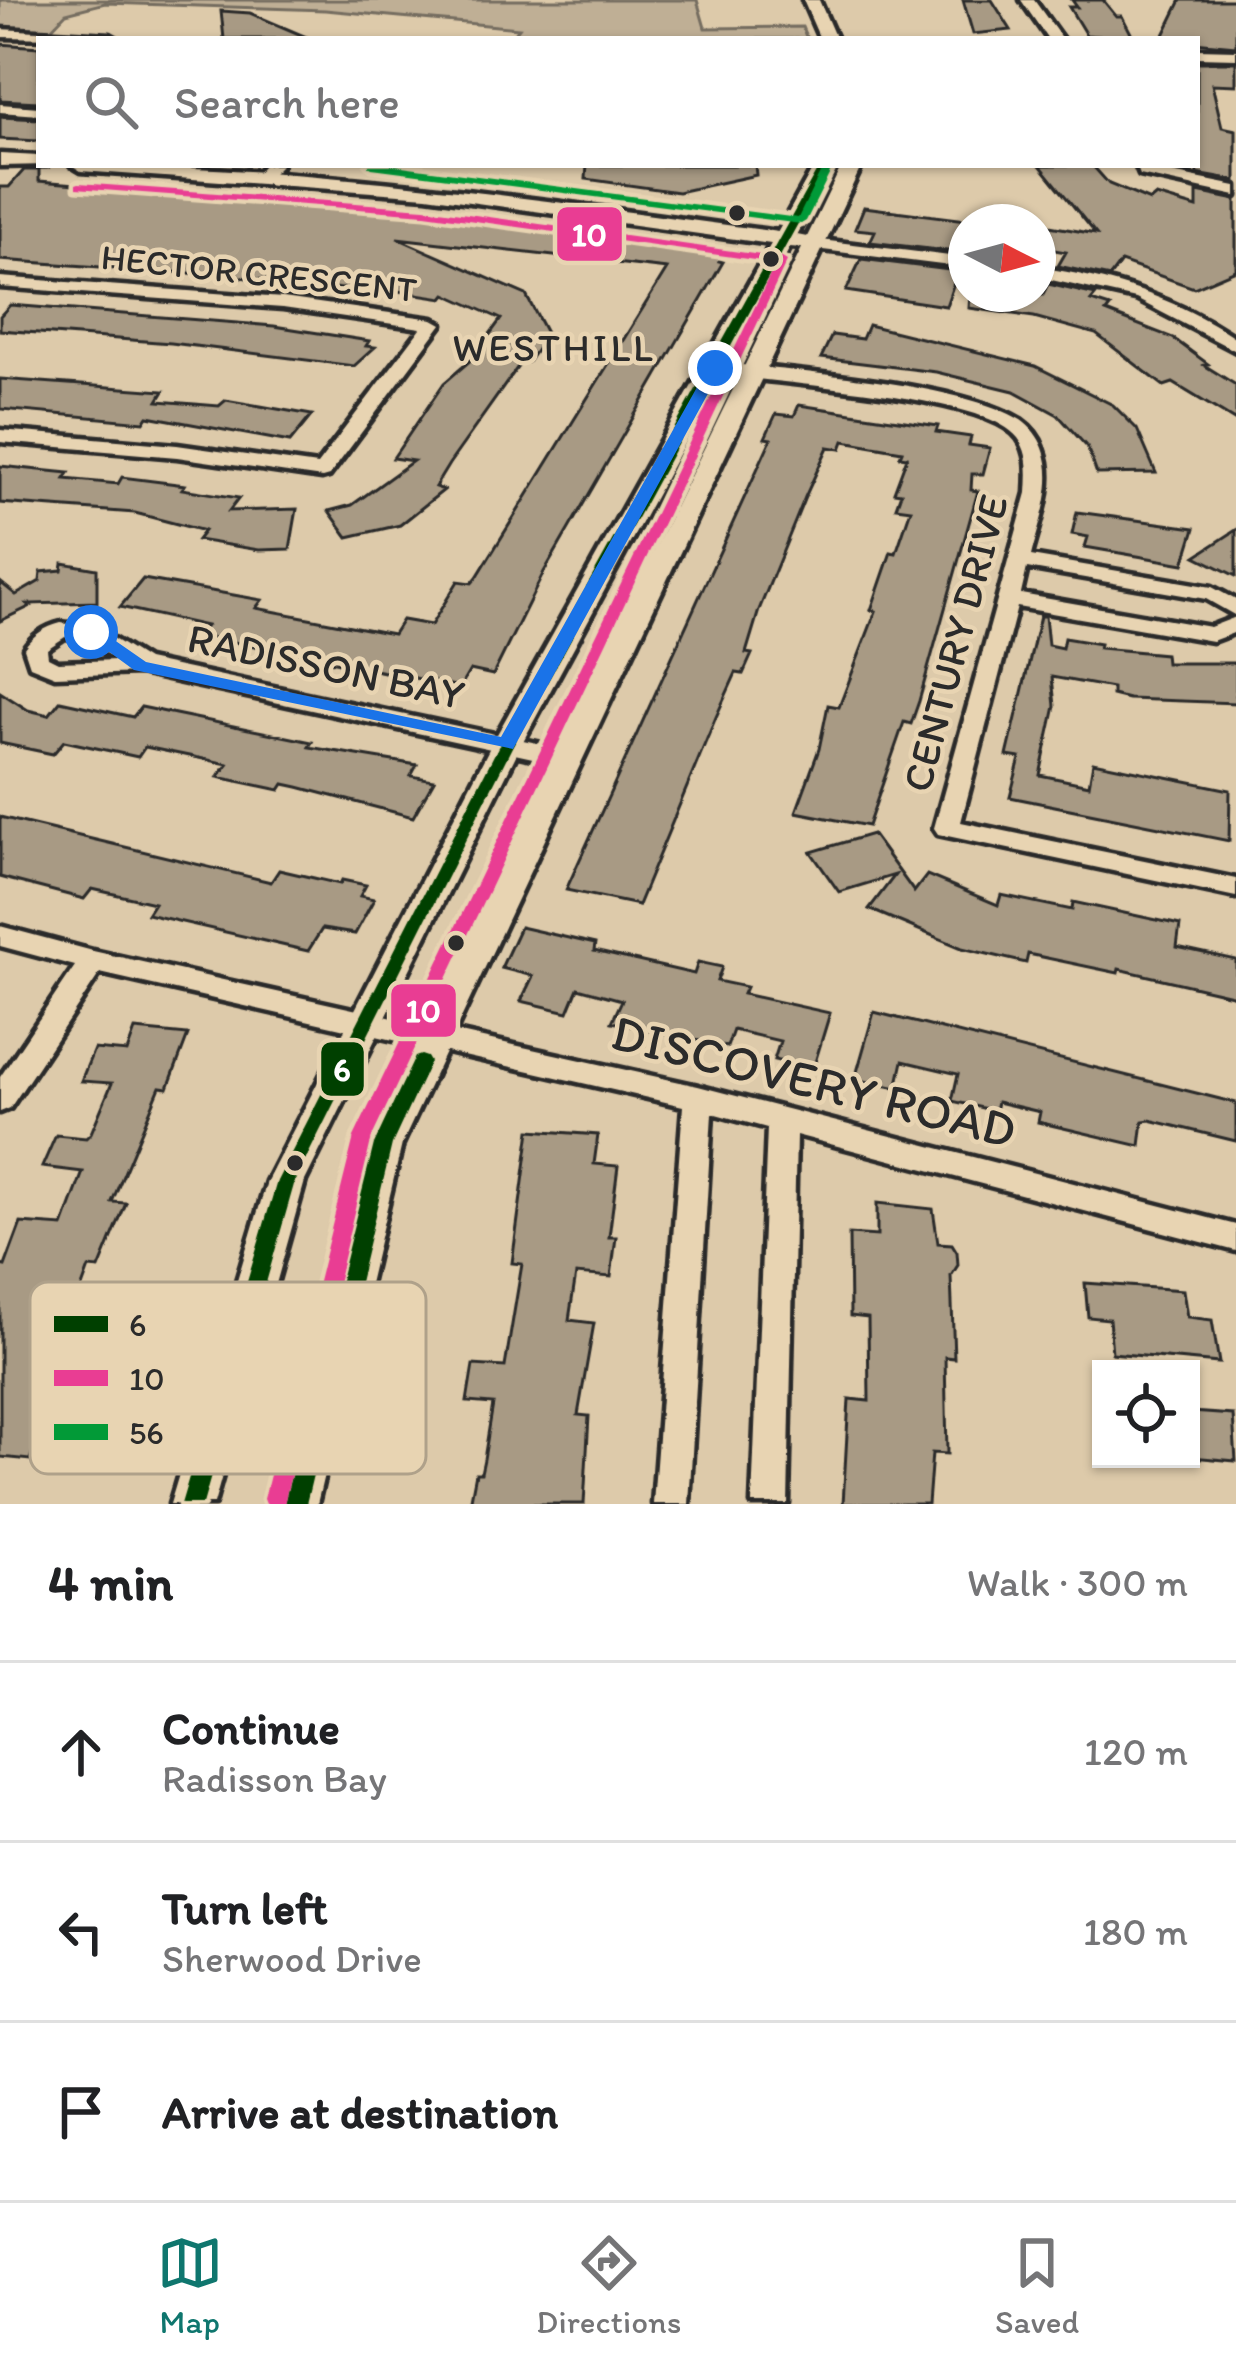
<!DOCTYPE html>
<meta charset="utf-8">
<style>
:root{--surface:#fff;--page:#f6f6f6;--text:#202124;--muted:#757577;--line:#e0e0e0;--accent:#0f766e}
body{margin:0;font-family:Itim,sans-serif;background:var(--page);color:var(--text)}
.controls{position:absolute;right:36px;bottom:36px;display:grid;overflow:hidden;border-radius:0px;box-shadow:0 3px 9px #0004}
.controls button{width:108px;height:108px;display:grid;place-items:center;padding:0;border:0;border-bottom:3px solid var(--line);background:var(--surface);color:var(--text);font:60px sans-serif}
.compass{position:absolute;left:948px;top:204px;width:108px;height:108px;border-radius:50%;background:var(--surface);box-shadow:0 3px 9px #0004;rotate:96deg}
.stop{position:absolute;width:36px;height:36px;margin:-27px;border:9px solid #1a73e8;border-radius:50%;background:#fff}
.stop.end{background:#1a73e8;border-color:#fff;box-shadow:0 3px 12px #0008}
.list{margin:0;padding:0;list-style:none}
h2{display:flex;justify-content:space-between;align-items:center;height:156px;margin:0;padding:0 48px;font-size:51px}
h2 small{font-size:39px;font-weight:400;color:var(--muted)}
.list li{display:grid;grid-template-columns:78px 1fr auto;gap:36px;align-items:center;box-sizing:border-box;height:180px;padding:0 48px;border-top:3px solid var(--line)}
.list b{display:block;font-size:45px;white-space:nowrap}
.list p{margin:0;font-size:39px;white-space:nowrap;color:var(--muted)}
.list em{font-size:39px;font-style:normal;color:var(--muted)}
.icon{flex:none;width:66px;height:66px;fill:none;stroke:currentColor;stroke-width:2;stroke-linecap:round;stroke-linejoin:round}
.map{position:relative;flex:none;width:1236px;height:1504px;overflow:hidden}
.search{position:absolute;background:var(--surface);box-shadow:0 3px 9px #0004;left:36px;right:36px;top:36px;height:132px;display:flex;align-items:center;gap:30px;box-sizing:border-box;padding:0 42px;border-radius:0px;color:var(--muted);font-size:45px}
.sheet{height:696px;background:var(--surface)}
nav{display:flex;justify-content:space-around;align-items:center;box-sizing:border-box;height:168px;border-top:3px solid var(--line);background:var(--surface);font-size:33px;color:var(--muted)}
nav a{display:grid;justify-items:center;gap:6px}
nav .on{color:var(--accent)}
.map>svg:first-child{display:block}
.green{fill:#bfaf95;stroke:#756d60;stroke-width:3}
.building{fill:#a89a84;stroke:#2b2b2b;stroke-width:3}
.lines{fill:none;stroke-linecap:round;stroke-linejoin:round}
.minor-casing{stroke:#2b2b2b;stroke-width:9}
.tertiary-casing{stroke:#2b2b2b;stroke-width:9}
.minor{fill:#e8d4b2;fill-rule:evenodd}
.tertiary{fill:#e8d4b2;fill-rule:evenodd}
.bus-1-casing{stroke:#e8d4b2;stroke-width:9}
.bus-2-casing{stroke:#e8d4b2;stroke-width:9}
.bus-3-casing{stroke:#e8d4b2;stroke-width:9}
.bus-1{fill:#004000;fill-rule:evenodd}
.bus-2{fill:#e93d93;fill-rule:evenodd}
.bus-3{fill:#029a37;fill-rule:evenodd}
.route{fill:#1a73e8}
.bus-dot{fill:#2b2b2b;stroke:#e8d4b2;stroke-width:4.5}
.labels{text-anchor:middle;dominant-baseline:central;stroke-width:9;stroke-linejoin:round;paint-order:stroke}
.far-street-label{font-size:36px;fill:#2b2b2b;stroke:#e8d4b2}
.far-neighbourhood-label{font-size:39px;letter-spacing:3px;fill:#2b2b2b;stroke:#e8d4b2}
.street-label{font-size:42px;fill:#2b2b2b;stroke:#e8d4b2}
.near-street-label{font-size:51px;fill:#2b2b2b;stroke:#e8d4b2}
.key{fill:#e8d4b2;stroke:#afa18a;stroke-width:3}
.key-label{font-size:33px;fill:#2b2b2b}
.line-badge{stroke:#e8d4b2;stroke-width:4.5}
.badge-label{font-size:33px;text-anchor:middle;font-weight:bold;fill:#fff}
</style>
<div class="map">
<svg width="1236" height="1504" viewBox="0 0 1236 1504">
<rect width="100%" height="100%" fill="#ddcaaa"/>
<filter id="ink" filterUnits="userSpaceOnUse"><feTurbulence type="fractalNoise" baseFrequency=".00833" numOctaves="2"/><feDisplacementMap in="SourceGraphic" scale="24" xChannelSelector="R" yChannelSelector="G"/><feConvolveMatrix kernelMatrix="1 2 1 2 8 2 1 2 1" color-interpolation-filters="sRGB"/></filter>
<g filter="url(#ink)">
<path class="green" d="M 0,0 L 697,0 L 705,28 L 802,27 L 807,39 L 510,39 L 519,28 L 325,10 L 105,3 L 66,13 L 48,32 L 0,29 Z"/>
<path class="building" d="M 963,0 L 992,0 L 1011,30 L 973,34 Z
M 1072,0 L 1103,0 L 1116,16 L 1122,16 L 1134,39 L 1086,35 L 1069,7 L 1077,7 Z
M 1181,0 L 1236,0 L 1236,46 L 1162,39 Z
M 221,11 L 250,13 L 311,39 L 224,39 Z
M 0,44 L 39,47 L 39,102 L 0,100 Z
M 1197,62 L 1236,62 L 1236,85 L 1212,84 L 1222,127 L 1236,130 L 1236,181 L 1197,174 Z
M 0,117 L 39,119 L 39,141 L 0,139 Z
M 587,165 L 755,165 L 756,175 L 678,192 L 586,179 Z
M 1040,165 L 1092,165 L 1109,184 L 1150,201 L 1156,196 L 1197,208 L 1197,192 L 1236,200 L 1236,270 L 1194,288 L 1121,262 L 1110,277 L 1058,266 L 1066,252 L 1038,247 L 1038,224 L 1096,234 Z
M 24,170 L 39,170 L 39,181 L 423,211 L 723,253 L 719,261 L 723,262 L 544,572 L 493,675 L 470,670 L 460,687 L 199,635 L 206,626 L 120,607 L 143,579 L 262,600 L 256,608 L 393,634 L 402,620 L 431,625 L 458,581 L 472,583 L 477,577 L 667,269 L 397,238 L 526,295 L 547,335 L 528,362 L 522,361 L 449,464 L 435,487 L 444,490 L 400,525 L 348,537 L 329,511 L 352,505 L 413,461 L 393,458 L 444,383 L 472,359 L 501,319 L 446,294 L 443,298 L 398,291 L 394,295 L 231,276 L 0,260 L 0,187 L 9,187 Z
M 864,207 L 966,220 L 964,253 L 870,242 L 875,231 L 855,229 Z
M 861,259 L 958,271 L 946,306 L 846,291 Z
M 1048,284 L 1096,295 L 1091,301 L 1110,307 L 1106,312 L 1173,338 L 1208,364 L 1204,365 L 1236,385 L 1236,421 L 1173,383 L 1164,386 L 1096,334 L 1034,317 L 969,308 L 970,294 L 1043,294 Z
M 10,305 L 274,326 L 369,341 L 366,346 L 375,347 L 354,366 L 171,343 L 0,330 L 0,316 Z
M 868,325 L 1035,366 L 1113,405 L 1137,429 L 1156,473 L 1097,474 L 1087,447 L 1058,415 L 1014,391 L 936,372 L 821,358 L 832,335 L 862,339 Z
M 0,379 L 164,391 L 158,401 L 219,406 L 226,400 L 312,415 L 290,442 L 148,416 L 144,422 L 0,409 Z
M 799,405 L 938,426 L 936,432 L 971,437 L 969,445 L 990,448 L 983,474 L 972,474 L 971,490 L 978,491 L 919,701 L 911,724 L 904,722 L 868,826 L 796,812 L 819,749 L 828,705 L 839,707 L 876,611 L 871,610 L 891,552 L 896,553 L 911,509 L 896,507 L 901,493 L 894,492 L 907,457 L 900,456 L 902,451 L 844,441 L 841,449 L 828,447 L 805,497 L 759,610 L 746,653 L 752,654 L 743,674 L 736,673 L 716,717 L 638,905 L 566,890 L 771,439 L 765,438 L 776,414 L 794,416 Z
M 0,466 L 69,473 L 65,479 L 118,484 L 122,477 L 185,485 L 182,489 L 239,498 L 229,511 L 297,509 L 290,549 L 259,550 L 197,540 L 204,531 L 135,513 L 0,503 Z
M 1077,512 L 1195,528 L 1184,564 L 1085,547 L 1088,537 L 1072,534 Z
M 1236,530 L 1236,576 L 1196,556 Z
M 63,563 L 97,569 L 97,602 L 28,604 L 31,606 L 0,621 L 0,582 L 16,595 L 40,581 L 41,572 L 62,570 Z
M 1040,616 L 1045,616 L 1048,645 L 1062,648 L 1064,638 L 1100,644 L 1099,648 L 1165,654 L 1166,663 L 1236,663 L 1236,703 L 1128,699 L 1112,695 L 1112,688 L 1052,677 L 1055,706 L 1040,775 L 1089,785 L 1093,762 L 1230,790 L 1229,841 L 1010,797 L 1020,758 L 1007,756 Z
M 0,692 L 28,710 L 49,715 L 60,701 L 133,717 L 141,707 L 273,734 L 312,742 L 309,747 L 417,765 L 411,776 L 434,780 L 413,817 L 298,787 L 284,784 L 280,790 L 218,777 L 228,764 L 145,747 L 138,757 L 64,741 L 53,754 L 0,743 Z
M 0,817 L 271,882 L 279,870 L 340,884 L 342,880 L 366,885 L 360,896 L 374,899 L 355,934 L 322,929 L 308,951 L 147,914 L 154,903 L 92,889 L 84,899 L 0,877 Z
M 872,834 L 914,892 L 927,875 L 998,905 L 1001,895 L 1072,910 L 1073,902 L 1180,925 L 1177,947 L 1236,960 L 1236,996 L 1119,969 L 1118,973 L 1028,954 L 1026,963 L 962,948 L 869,909 L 895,875 L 839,892 L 811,852 Z
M 520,927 L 595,944 L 594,951 L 694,974 L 698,962 L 722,967 L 717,981 L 746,987 L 743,994 L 830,1013 L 813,1069 L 774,1060 L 780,1041 L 733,1030 L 727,1047 L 612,1022 L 622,1000 L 578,988 L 568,1012 L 521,1001 L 533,976 L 501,968 Z
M 874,1012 L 1236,1103 L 1236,1141 L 1150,1120 L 1143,1121 L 1140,1146 L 1038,1122 L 1040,1112 L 997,1102 L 995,1111 L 952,1101 L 958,1074 L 903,1061 L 897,1088 L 855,1079 Z
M 135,1030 L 188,1035 L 168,1088 L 160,1087 L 112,1202 L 126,1203 L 99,1269 L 89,1268 L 77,1301 L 89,1318 L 84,1330 L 75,1337 L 63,1336 L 45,1385 L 54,1386 L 30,1460 L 0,1457 L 0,1265 L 5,1266 L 21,1223 L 63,1226 L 83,1172 L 42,1167 L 56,1135 L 86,1138 L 91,1133 L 112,1083 L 81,1081 L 94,1049 L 127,1052 Z
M 530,1130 L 598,1135 L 594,1164 L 618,1166 L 609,1237 L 616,1237 L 611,1277 L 576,1274 L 569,1320 L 594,1323 L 578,1415 L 589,1416 L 584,1504 L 470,1504 L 476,1473 L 481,1473 L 484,1459 L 493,1404 L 467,1402 L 473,1365 L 505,1367 L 522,1264 L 512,1263 Z
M 877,1203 L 933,1209 L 938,1243 L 952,1244 L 957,1252 L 958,1265 L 951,1276 L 954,1358 L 945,1357 L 947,1454 L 932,1453 L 928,1504 L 843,1504 L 849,1399 L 869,1401 L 868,1318 L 850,1316 L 849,1234 L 877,1236 Z
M 1085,1283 L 1183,1290 L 1187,1317 L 1212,1320 L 1219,1363 L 1112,1353 L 1109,1319 L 1088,1317 Z
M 1191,1412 L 1233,1415 L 1236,1461 L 1191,1457 Z"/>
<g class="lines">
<defs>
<path id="minor" d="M 1021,0 L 1034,0 L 1062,39 L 1048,39 Z
M 0,29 L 110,35 L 117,39 L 0,37 Z
M 1197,49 L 1236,50 L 1236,58 L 1197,57 Z
M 0,104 L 39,107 L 39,115 L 0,112 Z
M 264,165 L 281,165 L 267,179 L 257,179 L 254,176 Z
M 1136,165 L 1152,165 L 1152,169 L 1236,186 L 1236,196 L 1140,175 Z
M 813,239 L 966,258 L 966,268 L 807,248 L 805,244 Z
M 1038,267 C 1111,278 1174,297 1236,338 L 1236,351 L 1136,299 L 1038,277 Z
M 0,277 L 283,298 L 433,319 L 442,324 L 329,476 L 322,478 L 177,457 L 0,442 L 0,430 L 177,445 L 317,465 L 421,328 L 283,308 L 0,287 Z
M 715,362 C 792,372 958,382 1021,420 C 1031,427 1039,437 1043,448 C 1057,483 1039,523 1031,556 L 1212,587 L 1236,600 L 1236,616 L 1206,599 L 1027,568 L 1021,594 L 1210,627 L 1236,617 L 1236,632 L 1212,641 L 1017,607 L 961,822 L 1236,879 L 1236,897 L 938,834 L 934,828 L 1027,493 C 1028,475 1030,454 1018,438 C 984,393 770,385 709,372 L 706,368 Z
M 61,623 L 96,628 L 147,660 L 565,749 L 577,757 L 565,765 L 140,673 L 55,676 L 30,666 L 24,648 C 33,635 45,627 61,623 ZM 65,637 L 80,638 L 117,660 L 58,662 L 48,657 L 47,649 Z
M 0,926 L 93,951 L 698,1086 L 1236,1225 L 1236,1251 L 796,1135 L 788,1504 L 752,1504 L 767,1128 L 712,1113 L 689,1504 L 653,1504 L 683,1106 L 100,973 L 10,1108 L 0,1112 L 0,1077 L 75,966 L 0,946 Z"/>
<path id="tertiary" d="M 803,0 L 819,0 L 836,39 L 820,39 Z
M 0,154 L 39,156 L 39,165 L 47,165 L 0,166 Z
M 71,165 C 309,165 543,200 778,232 L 815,165 L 835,165 L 797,235 L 807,237 L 842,165 L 862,165 L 402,1144 L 317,1504 L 273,1504 L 364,1144 L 802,248 L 790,247 L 521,745 L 305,1181 L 214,1504 L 170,1504 L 267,1181 L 491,745 L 771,244 L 427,196 L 81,171 Z"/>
</defs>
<use href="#minor" class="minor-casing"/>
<use href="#tertiary" class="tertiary-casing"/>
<use href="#minor" class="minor"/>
<use href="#tertiary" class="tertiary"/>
<defs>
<path id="bus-1" d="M 820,165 L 830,165 L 513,745 L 295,1181 L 203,1504 L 181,1504 L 277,1181 L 499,745 Z
M 421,1055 L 427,1057 L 430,1062 L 392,1144 L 306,1504 L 284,1504 L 374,1144 L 415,1057 Z"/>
<path id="bus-2" d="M 79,183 L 425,208 L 782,258 L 787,261 L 372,1137 L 284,1504 L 266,1504 L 264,1499 L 354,1137 L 776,263 L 425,214 L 76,188 L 76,184 Z"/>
<path id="bus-3" d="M 367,165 L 394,165 L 798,218 L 824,165 L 834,165 L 806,221 L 801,224 L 372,168 Z"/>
</defs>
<use href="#bus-1" class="bus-1-casing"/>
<use href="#bus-2" class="bus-2-casing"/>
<use href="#bus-3" class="bus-3-casing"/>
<use href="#bus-1" class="bus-1"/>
<use href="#bus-2" class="bus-2"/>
<use href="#bus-3" class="bus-3"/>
</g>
</g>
<path class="route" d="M 710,364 L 722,368 L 513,749 L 134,670 L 82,632 L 97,628 L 146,662 L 501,737 Z"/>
<g class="bus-dot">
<circle cx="737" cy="213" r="10"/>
<circle cx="771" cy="259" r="10"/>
<circle cx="456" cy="943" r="10"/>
<circle cx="295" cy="1163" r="10"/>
</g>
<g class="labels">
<g class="far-street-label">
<text transform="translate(259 273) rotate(6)">HECTOR CRESCENT</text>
</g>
<g class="far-neighbourhood-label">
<text x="554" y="347">WESTHILL</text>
</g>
<g class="street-label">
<text transform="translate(955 643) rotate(-75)">CENTURY DRIVE</text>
<text transform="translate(326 666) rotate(12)">RADISSON BAY</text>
</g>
<g class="near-street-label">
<text transform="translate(814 1081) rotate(14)">DISCOVERY ROAD</text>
</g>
</g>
<rect x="30" y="1282" width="396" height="192" rx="18" class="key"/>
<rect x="54" y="1316" width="54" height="16" fill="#004000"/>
<rect x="54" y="1370" width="54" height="16" fill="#e93d93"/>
<rect x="54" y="1424" width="54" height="16" fill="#029a37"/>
<g class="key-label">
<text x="129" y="1336">6</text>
<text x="129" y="1390">10</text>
<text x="129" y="1444">56</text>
</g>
<g class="line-badge">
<rect x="555" y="205" width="69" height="58" rx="12" fill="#e93d93"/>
<rect x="389" y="982" width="69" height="57" rx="12" fill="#e93d93"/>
<rect x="319" y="1040" width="47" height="58" rx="12" fill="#004000"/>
</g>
<g class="badge-label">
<text x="589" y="246">10</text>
<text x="423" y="1022">10</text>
<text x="342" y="1081">6</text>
</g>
</svg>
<div class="controls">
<button><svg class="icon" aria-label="locate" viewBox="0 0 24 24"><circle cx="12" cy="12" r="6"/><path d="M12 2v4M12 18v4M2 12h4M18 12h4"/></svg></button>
</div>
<svg class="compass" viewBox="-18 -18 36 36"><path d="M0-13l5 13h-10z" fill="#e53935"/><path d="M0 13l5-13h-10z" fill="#757577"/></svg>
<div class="stop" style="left:91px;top:632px"></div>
<div class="stop end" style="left:715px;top:368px"></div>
<div class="search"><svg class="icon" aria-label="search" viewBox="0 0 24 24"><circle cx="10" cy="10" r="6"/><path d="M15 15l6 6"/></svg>Search here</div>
</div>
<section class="sheet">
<h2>4 min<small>Walk · 300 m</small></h2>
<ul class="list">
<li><svg class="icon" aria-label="ahead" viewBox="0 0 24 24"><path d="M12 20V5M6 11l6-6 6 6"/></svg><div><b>Continue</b><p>Radisson Bay</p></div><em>120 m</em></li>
<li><svg class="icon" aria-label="left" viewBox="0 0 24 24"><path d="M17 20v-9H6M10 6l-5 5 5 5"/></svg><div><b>Turn left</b><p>Sherwood Drive</p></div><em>180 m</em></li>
<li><svg class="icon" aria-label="arrive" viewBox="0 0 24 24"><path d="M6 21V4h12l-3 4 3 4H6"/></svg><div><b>Arrive at destination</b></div></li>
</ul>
</section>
<nav>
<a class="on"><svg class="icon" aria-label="map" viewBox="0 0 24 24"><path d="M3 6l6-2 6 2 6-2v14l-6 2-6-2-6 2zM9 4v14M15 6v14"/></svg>Map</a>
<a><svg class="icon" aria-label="directions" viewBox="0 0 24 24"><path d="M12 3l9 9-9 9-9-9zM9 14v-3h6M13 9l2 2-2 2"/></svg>Directions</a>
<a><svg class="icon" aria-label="saved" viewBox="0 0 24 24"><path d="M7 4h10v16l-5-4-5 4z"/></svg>Saved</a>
</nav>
